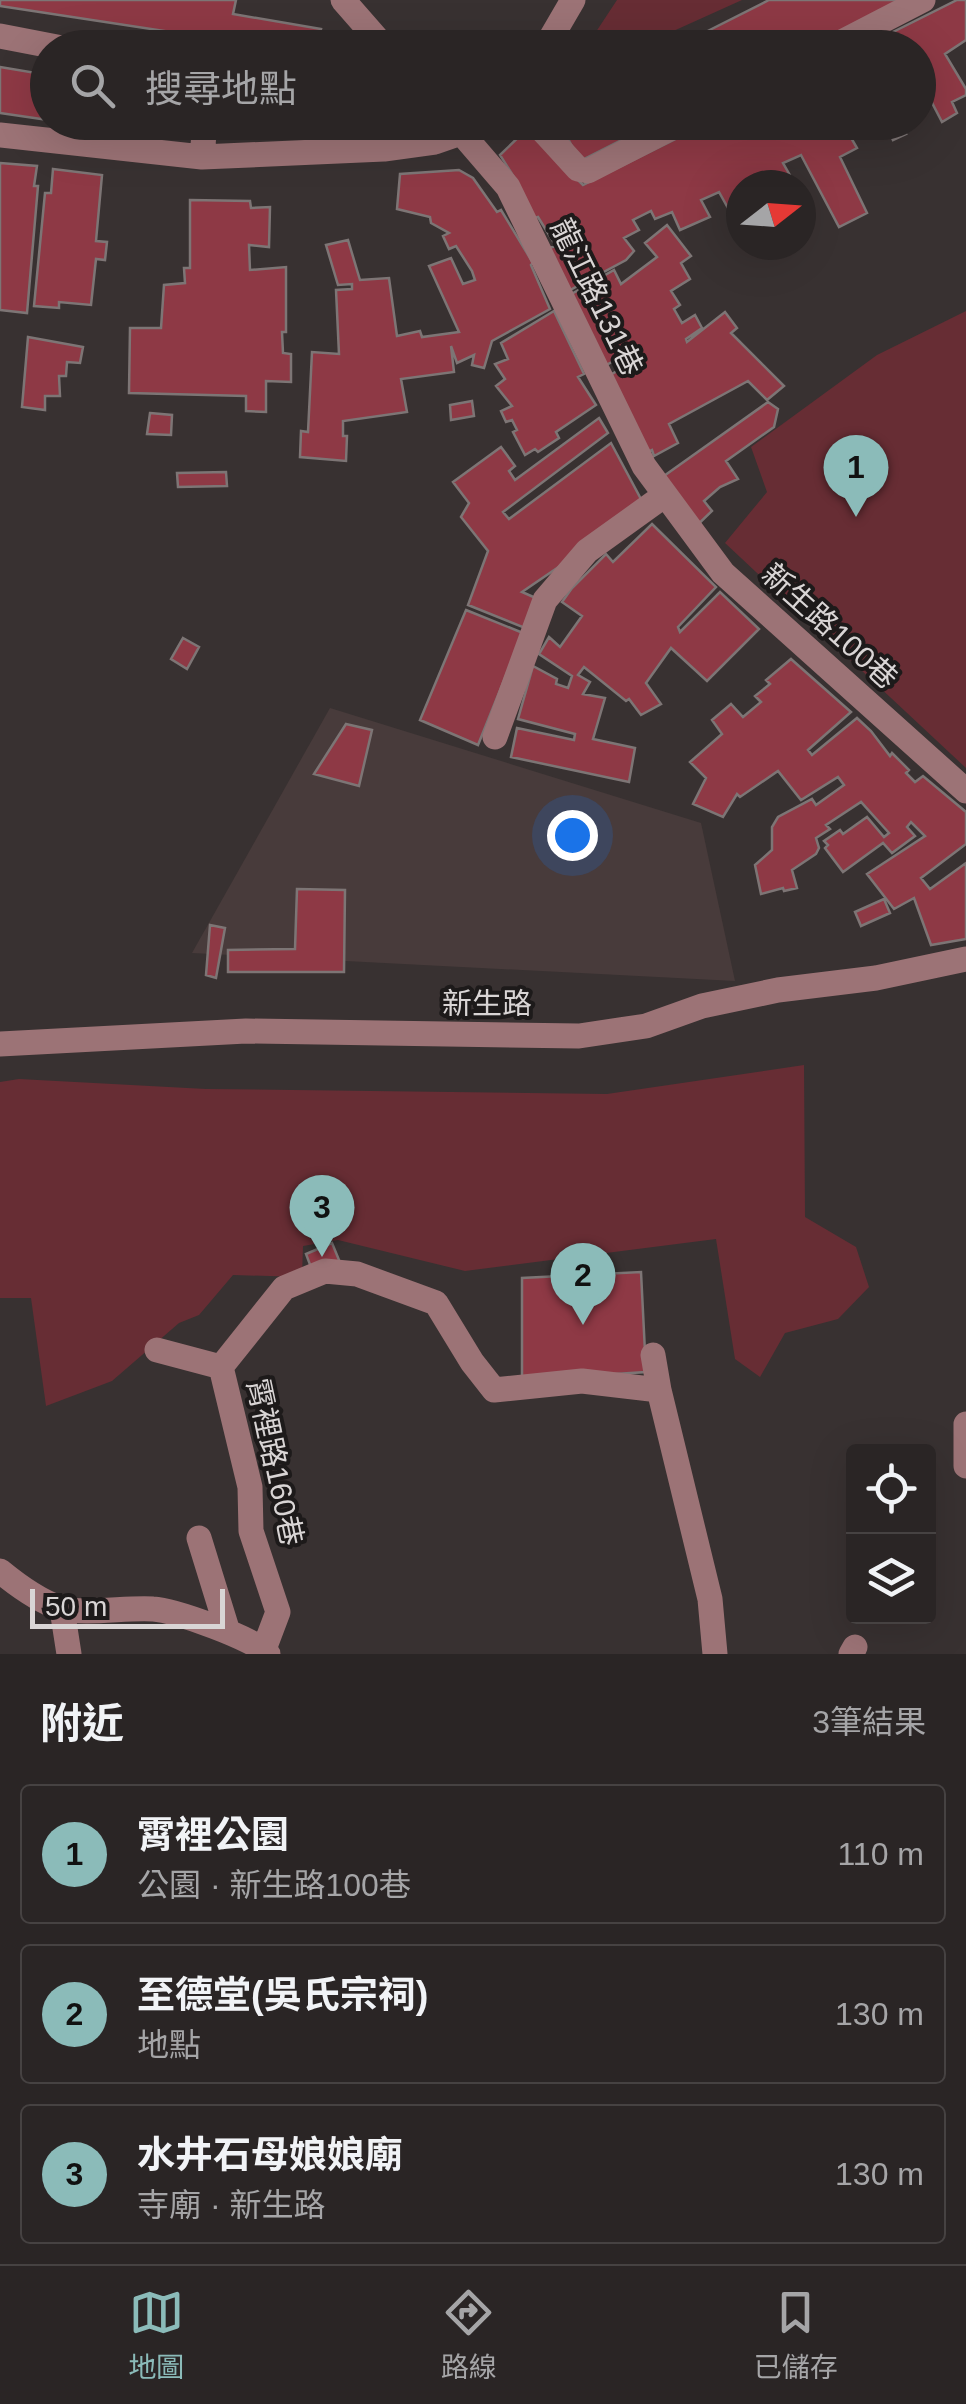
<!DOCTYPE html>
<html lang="zh-TW">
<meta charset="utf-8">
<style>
:root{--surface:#2a2525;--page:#322d2d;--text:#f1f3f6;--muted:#a5a5a7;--line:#464242;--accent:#8bbbb9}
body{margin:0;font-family:Helvetica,"Noto Sans TC",sans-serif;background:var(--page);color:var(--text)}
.controls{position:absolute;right:30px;bottom:30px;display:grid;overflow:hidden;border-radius:10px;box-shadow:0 10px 40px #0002}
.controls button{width:90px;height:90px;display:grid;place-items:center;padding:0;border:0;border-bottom:2px solid var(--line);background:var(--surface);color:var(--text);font:50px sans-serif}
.compass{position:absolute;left:726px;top:170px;width:90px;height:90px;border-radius:50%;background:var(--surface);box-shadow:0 10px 40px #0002;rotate:73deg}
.scale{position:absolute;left:30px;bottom:25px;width:195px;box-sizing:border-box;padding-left:10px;border:5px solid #d9d5d5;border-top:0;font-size:28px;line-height:35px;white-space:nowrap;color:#d9d5d5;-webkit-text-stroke:8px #1d1a1a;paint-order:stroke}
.you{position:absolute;left:572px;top:835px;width:35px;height:35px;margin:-25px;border:8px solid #fff;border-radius:50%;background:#1a73e8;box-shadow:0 0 0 15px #1a73e833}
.badge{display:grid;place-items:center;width:65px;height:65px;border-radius:50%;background:var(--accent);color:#111;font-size:32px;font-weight:700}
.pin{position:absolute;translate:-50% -82px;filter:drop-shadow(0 2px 5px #0008)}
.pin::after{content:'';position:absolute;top:52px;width:35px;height:30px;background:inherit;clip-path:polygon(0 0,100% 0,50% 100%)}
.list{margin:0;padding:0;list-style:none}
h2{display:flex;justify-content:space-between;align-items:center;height:130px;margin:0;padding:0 40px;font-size:42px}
h2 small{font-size:32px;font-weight:400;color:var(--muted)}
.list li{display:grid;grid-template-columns:65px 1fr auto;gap:30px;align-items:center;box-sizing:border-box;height:140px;margin:0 20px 20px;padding:0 20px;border:2px solid var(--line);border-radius:10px}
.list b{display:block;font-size:38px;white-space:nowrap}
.list p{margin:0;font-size:32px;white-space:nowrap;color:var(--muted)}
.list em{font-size:32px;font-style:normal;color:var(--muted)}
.icon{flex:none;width:55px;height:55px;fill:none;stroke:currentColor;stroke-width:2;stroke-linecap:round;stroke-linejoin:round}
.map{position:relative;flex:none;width:966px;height:1654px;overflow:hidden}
.search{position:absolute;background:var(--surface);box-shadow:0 10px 40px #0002;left:30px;right:30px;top:30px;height:110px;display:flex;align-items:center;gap:25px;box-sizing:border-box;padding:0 35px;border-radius:55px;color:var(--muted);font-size:38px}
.sheet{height:610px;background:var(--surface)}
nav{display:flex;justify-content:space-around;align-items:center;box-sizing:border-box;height:140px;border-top:2px solid var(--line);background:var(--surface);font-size:28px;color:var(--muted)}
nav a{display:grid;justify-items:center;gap:5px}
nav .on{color:var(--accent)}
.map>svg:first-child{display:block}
.built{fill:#483b3b}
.green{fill:#672d34}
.building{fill:#8e3945;stroke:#7d7575;stroke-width:2.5}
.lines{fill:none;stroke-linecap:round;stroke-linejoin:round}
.minor{stroke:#9c7376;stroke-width:25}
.labels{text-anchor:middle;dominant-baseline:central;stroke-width:8;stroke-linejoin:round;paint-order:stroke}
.street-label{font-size:30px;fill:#d9d5d5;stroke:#1d1a1a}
</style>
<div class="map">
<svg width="966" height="1654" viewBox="0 0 966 1654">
<rect width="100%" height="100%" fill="#383131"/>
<path class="built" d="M 330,708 L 701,823 L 735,981 L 192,953 Z"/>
<path class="green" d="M 617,0 L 742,0 L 638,47 L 586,47 Z
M 966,311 L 966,768 L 725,543 L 767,492 L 751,447 L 877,355 Z
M 804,1065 L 805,1217 L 856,1247 L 869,1287 L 838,1319 L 785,1333 L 760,1377 L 735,1359 L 716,1239 L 465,1271 L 338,1240 L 303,1246 L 302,1277 L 233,1275 L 199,1315 L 179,1323 L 112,1381 L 46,1406 L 31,1298 L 0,1298 L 0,1082 L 19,1079 L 206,1089 L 607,1094 Z"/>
<path class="building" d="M 0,0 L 236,0 L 233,14 L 321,29 L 319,36 L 351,42 L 350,48 L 228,48 L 230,41 L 0,6 Z
M 769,0 L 903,0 L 808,48 L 674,48 Z
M 957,0 L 966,0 L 966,40 L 945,54 L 966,89 L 966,95 L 952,102 L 957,113 L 942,122 L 929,97 L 918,102 L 918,48 L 861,48 Z
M 0,67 L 48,75 L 48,120 L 0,113 Z
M 114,122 L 183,122 L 183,126 L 175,124 L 175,129 Z
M 241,122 L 348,122 L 346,130 L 280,124 L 279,128 Z
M 351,122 L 413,122 L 408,135 L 349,133 Z
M 559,122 L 657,122 L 580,161 Z
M 710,122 L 918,122 L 903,130 L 906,134 L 893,140 L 886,125 L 868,134 L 865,128 L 850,136 L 857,148 L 840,157 L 867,213 L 839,227 L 801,155 L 783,163 L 795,184 L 741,185 L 741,212 L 733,217 L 719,192 L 701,200 L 710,217 L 680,230 L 672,212 L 655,219 L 651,211 L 633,220 L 639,230 L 624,238 L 634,251 L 626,260 L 570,290 L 549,248 L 556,246 L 538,217 L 530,219 L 514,177 L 500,155 L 526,130 L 583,185 Z
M 0,163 L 37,166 L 34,186 L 38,186 L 27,313 L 0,310 Z
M 53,169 L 102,175 L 96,241 L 107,242 L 105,260 L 96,259 L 91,305 L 59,302 L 59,308 L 34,306 L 45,193 L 51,193 Z
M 459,170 L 473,178 L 497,212 L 501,210 L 533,263 L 531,265 L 550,309 L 492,341 L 484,368 L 472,365 L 474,355 L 457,363 L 451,346 L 454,372 L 401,379 L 407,412 L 343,421 L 343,436 L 347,436 L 346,461 L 300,457 L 301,431 L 308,432 L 312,352 L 339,354 L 336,290 L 352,289 L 352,284 L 338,285 L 326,245 L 348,240 L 360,280 L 389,278 L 397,336 L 420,331 L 422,337 L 459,332 L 429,266 L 451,258 L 463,284 L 475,280 L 472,271 L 456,246 L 449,249 L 443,236 L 449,233 L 431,223 L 430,217 L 397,209 L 400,174 Z
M 190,200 L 250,201 L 251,208 L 270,207 L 269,247 L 249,245 L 250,270 L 286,267 L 286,332 L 282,332 L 283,353 L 291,354 L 291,382 L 266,381 L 266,412 L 246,411 L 246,396 L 129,393 L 130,328 L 161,328 L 164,285 L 185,283 L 184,268 L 190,268 Z
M 667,225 L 691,256 L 681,263 L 690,279 L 671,291 L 680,305 L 674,309 L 682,323 L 695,315 L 702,328 L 686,339 L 687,342 L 725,312 L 737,328 L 731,333 L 784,386 L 767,400 L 748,381 L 669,424 L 678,443 L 654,456 L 652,450 L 643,454 L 610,375 L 633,362 L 628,354 L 604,366 L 568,296 L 614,270 L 621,284 L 657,257 L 645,243 Z
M 554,311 L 584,374 L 578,377 L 596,405 L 556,432 L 559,438 L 538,452 L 535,449 L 525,455 L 513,432 L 517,430 L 512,420 L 506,422 L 501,411 L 512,406 L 496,386 L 505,379 L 495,364 L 508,359 L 501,343 Z
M 28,337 L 83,347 L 80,363 L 67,362 L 66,376 L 59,376 L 60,396 L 45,396 L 45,410 L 22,407 Z
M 472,401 L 474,416 L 451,420 L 450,405 Z
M 768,402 L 778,409 L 774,427 L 726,461 L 738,479 L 720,487 L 704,501 L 712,511 L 690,532 L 654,483 Z
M 150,413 L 172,415 L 171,435 L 147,434 Z
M 599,418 L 608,433 L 503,512 L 509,519 L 611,443 L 642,501 L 560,566 L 522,592 L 538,599 L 525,628 L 468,605 L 488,551 L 461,517 L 469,503 L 453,482 L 501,447 L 515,466 L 509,471 L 515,480 Z
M 226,472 L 227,486 L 178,487 L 177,473 Z
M 652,524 L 716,587 L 678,627 L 680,632 L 720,592 L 759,629 L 707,681 L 671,648 L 646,683 L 661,704 L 641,715 L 629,699 L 626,701 L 584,667 L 578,675 L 590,682 L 583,694 L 605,698 L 593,739 L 635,748 L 629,782 L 511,757 L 517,728 L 574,740 L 575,734 L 518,719 L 533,666 L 557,679 L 556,684 L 568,688 L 572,676 L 539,654 L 549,637 L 560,647 L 582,616 L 562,602 L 572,588 L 606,554 L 613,562 Z
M 466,610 L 523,633 L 478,745 L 420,720 Z
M 183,638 L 199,647 L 187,669 L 171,659 Z
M 791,659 L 851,712 L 808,750 L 812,755 L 857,718 L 871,731 L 890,756 L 892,753 L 909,770 L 906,773 L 915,782 L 923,776 L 966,812 L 966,844 L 921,878 L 930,889 L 966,863 L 966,939 L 931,945 L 914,898 L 894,909 L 867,874 L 925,836 L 911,822 L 907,827 L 915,836 L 892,853 L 883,843 L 843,872 L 825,848 L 828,845 L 824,841 L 840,830 L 843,834 L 867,817 L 884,837 L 889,833 L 861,802 L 826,825 L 830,829 L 816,838 L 819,848 L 816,854 L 792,870 L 797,888 L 784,891 L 783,888 L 761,894 L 755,865 L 772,850 L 772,827 L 778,817 L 812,799 L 816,805 L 844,785 L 838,777 L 801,800 L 778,771 L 740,797 L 737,794 L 723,817 L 693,804 L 706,778 L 690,762 L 722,734 L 712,720 L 731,704 L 743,717 L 761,702 L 755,696 L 770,684 L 766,680 Z
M 346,724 L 372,730 L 359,786 L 314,774 Z
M 297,889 L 345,890 L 344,972 L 228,972 L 228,950 L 295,949 Z
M 884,899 L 890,913 L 861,926 L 855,912 Z
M 210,925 L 225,928 L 216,978 L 206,975 Z
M 332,1243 L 339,1260 L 312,1270 L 306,1254 Z
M 641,1272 L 646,1372 L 522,1380 L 522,1278 Z"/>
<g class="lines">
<path class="minor" d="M 343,0 L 385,48
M 0,36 L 62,48
M 545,48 L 573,0
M 830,48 L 923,0
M 452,122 L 508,187 L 644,466 L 723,573 L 966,791
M 535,122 L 578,169 L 588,171 L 683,122
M 0,135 L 202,157 L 384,149 L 435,142 L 461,133 L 479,122
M 202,157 L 205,122
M 495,737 L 545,600 L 587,551 L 665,495
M 0,1044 L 246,1031 L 579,1036 L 646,1026 L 702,1006 L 778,990 L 876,978 L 966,959
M 157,1350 L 221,1367
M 653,1355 L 659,1390
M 966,1424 L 966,1466
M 199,1538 L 228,1632
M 0,1571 C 17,1585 39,1601 60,1608 C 85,1615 126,1607 153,1609 C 174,1610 255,1639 268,1654
M 62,1609 L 69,1654
M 264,1649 L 278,1612 L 251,1531 L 250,1487 L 221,1367 L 284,1288 L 325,1271 L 357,1274 L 436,1303 L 472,1362 L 494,1390 L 582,1381 L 659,1390 L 710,1599 L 715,1654
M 851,1654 L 855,1647"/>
</g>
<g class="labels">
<g class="street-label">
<text transform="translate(597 297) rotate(64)">龍江路131巷</text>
<text transform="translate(830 626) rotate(42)">新生路100巷</text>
<text x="487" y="1003">新生路</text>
<text transform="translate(275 1462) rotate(78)">霄裡路160巷</text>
</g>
</g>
</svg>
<div class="controls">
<button><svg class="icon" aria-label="locate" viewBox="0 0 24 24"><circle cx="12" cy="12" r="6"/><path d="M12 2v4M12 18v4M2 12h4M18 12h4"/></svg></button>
<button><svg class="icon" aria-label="layers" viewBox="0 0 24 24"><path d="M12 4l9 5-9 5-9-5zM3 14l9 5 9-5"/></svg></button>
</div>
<svg class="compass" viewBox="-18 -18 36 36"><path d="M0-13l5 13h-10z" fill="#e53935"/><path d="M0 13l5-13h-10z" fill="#a5a5a7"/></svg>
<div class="scale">50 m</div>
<div class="you"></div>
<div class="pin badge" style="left:856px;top:517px">1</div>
<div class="pin badge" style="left:583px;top:1325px">2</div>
<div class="pin badge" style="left:322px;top:1257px">3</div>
<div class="search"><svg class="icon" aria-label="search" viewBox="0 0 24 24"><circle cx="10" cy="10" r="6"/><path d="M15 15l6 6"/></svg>搜尋地點</div>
</div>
<section class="sheet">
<h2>附近<small>3筆結果</small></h2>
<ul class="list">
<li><span class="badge">1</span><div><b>霄裡公園</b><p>公園 · 新生路100巷</p></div><em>110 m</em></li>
<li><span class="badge">2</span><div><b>至德堂(吳氏宗祠)</b><p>地點</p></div><em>130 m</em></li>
<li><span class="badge">3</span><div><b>水井石母娘娘廟</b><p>寺廟 · 新生路</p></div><em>130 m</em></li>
</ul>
</section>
<nav>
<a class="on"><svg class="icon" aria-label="map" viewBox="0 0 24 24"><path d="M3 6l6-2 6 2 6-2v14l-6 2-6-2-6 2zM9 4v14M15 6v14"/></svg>地圖</a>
<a><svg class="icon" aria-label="directions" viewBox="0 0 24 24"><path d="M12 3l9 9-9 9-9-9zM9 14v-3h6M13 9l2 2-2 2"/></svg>路線</a>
<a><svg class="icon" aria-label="saved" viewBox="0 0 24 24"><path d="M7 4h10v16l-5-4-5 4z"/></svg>已儲存</a>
</nav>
